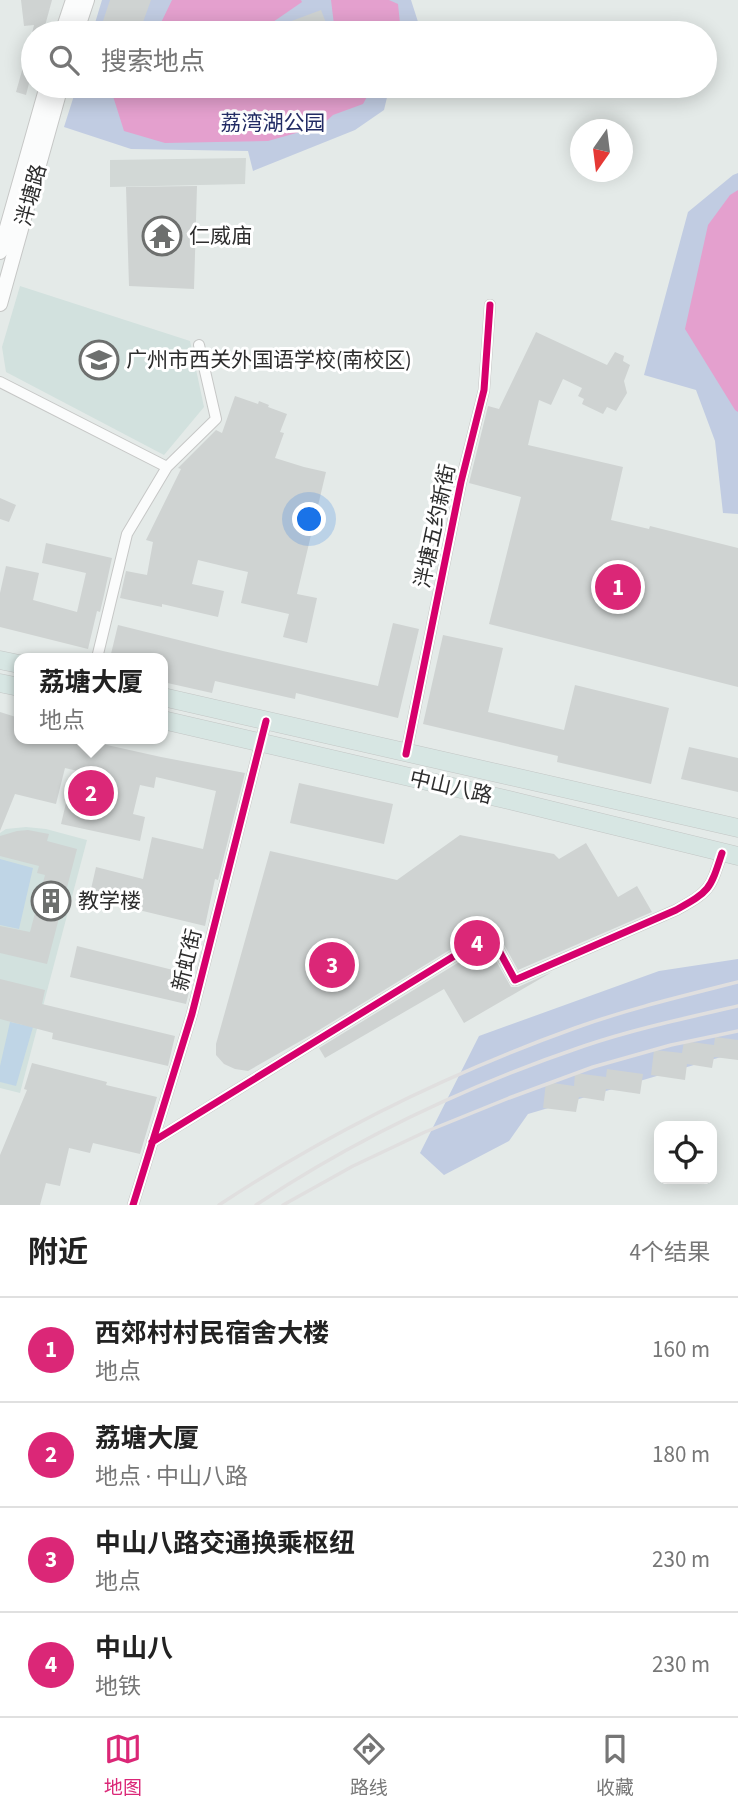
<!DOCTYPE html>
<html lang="zh">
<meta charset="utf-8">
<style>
:root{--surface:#fff;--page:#f2f2f2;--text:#222;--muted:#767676;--line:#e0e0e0;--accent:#db2777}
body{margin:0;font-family:"Source Sans 3","Noto Sans SC",sans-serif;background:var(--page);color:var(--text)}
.controls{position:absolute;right:21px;bottom:21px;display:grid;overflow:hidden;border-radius:14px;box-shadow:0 4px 18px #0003}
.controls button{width:63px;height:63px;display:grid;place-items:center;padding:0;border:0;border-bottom:2px solid var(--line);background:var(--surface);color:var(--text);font:35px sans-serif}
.compass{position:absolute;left:570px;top:119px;width:63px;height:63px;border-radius:50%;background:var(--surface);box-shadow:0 4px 18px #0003;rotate:194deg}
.you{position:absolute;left:310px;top:520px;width:24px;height:24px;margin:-18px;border:5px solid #fff;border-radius:50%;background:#1a73e8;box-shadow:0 0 0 10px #1a73e833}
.badge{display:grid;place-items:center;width:46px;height:46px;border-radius:50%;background:var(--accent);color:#fff;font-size:23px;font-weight:700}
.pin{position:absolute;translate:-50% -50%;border:4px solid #fff;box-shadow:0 2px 7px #0006}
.popup{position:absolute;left:14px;top:653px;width:154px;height:91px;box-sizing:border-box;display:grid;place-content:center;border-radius:14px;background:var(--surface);filter:drop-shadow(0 2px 5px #0005);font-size:23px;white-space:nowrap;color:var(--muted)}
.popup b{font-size:26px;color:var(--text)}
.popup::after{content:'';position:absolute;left:50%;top:100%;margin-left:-14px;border:14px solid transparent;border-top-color:var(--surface)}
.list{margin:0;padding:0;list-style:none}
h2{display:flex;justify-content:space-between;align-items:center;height:91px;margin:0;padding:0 28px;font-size:30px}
h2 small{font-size:23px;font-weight:400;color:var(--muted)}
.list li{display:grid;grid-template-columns:46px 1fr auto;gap:21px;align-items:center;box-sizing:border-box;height:105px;padding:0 28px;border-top:2px solid var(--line)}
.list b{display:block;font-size:26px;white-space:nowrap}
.list p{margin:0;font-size:23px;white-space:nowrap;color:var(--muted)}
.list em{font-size:23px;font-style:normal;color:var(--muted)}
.icon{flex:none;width:38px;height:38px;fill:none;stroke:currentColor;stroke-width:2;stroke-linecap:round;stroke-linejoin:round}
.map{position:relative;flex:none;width:738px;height:1205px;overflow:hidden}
.search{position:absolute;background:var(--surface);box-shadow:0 4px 18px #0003;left:21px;right:21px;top:21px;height:77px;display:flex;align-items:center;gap:18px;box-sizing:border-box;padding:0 24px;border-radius:38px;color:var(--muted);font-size:26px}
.sheet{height:511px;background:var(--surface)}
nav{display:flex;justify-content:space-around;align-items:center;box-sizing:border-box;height:98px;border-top:2px solid var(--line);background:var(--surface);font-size:19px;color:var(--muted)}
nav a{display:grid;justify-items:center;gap:4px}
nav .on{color:var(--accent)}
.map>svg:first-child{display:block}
.education{fill:#d2e1de}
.green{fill:#c1cce2}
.pitch{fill:#bfd5e6}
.plaza{fill:#d2d8d6}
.water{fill:#e4a0ce}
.building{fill:#cfd3d2}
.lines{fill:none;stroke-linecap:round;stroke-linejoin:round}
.minor-casing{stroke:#c6c7c6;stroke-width:12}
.tertiary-casing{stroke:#c6c7c6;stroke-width:16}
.primary-casing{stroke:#c3c6c5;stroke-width:19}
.minor{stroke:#fbfcfc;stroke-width:10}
.tertiary{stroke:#fbfcfc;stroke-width:14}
.primary{stroke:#d7e6e3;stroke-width:18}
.rail{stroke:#e0dfdf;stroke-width:3.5}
.cycleway-casing{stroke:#fff;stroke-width:11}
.cycleway{stroke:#d6006c;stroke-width:7}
.labels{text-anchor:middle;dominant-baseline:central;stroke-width:6;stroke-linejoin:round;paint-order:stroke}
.park-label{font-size:21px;fill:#232c65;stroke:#fff}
.street-label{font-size:21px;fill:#2d2d2d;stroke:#fff}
.poi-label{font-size:21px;fill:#2d2d2d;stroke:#fff;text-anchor:start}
</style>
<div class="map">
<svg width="738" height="1205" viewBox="0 0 738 1205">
<rect width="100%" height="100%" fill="#e4eae8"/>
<path class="education" d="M 20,286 L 190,341 L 204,407 L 164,455 L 6,372 L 2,347 Z
M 26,827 L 46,829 L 87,840 L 20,1093 L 0,1088 L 0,833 L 6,829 Z"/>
<path class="green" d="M 102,0 L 411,0 L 419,25 L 418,33 L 92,33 Z
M 77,86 L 393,86 L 389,89 L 384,110 L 355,130 L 253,171 L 248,151 L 131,149 L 64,127 Z
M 738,173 L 738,514 L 723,513 L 715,441 L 696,390 L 644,375 L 688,212 L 733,175 Z
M 738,959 L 738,1052 L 528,1114 L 509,1141 L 444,1175 L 420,1153 L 479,1036 L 659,971 Z"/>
<path class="pitch" d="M 0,859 L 33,868 L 19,929 L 0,925 Z
M 10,1022 L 33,1027 L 16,1086 L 0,1082 L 0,1066 Z"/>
<path class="plaza" d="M 246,158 L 245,184 L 110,187 L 110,160 Z"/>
<path class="water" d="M 172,0 L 301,0 L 302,2 L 257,33 L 156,33 Z
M 331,0 L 389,0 L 398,4 L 401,33 L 335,33 Z
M 150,86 L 367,86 L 369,93 L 363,104 L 333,115 L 321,126 L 268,141 L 165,143 L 124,131 L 112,93 L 150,94 Z
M 738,190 L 738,412 L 735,410 L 685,329 L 708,225 L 730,195 Z"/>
<path class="building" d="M 21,0 L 52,0 L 43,33 L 32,33 L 34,25 L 24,26 Z
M 110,0 L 151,0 L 139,33 L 99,33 Z
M 321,10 L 330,33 L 262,33 L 262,32 Z
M 30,42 L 33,42 L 33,68 L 26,95 L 16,92 Z
M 197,186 L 194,289 L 129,286 L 126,187 Z
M 536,332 L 607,365 L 615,352 L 624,356 L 623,361 L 630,365 L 624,381 L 627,393 L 616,411 L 607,407 L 603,414 L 582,404 L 584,399 L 578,396 L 582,388 L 563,379 L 551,405 L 539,400 L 528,445 L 623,467 L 611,520 L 649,529 L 650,526 L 738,548 L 738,687 L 489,624 L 521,497 L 469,483 L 488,406 L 499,409 Z
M 235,396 L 258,404 L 259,401 L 269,405 L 268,407 L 287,414 L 280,432 L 284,433 L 275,458 L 304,467 L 326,472 L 297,594 L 317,598 L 307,643 L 283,637 L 289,614 L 241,603 L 248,572 L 235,569 L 198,560 L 192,584 L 224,591 L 218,617 L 162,604 L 162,607 L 120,598 L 126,571 L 147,575 L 153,542 L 146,540 L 181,469 L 178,468 L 216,430 L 222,433 Z
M 0,498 L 16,505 L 9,522 L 0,519 Z
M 46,543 L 112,558 L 104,595 L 100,612 L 97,611 L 88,649 L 0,627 L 0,593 L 6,566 L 39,573 L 33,600 L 77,612 L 86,573 L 42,563 Z
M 393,623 L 419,629 L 398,718 L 296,693 L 295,699 L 215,681 L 212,693 L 163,682 L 163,658 L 110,658 L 118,625 L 223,651 L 378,686 Z
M 443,635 L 503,648 L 488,712 L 564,730 L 575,685 L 669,708 L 651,784 L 557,762 L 558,756 L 423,724 Z
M 0,712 L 19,718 L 19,739 L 80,739 L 161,757 L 245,773 L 218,880 L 215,879 L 205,926 L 89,898 L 96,867 L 143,879 L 152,837 L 203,849 L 216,791 L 156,777 L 154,788 L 140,785 L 133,814 L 145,817 L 140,841 L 61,824 L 67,799 L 79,801 L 86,773 L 65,768 L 56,804 L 15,794 L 0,831 Z
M 689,747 L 738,758 L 738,792 L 681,779 Z
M 299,783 L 393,804 L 384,844 L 290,823 Z
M 28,830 L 49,834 L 47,841 L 77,849 L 47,964 L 0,953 L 0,926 L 30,932 L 45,875 L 37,873 L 39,866 L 0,856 L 0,836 L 17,831 Z
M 460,835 L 554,854 L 559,859 L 586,843 L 618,897 L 637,886 L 652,912 L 518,970 L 496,930 L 493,927 L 487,927 L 311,1035 L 248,1071 L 235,1069 L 224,1064 L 216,1055 L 216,1044 L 270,851 L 397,880 Z
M 487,945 L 511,987 L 518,987 L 552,972 L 464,1023 L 444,989 L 325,1058 L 319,1048 Z
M 77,946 L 193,975 L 186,1004 L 70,977 Z
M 0,979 L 45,990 L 42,1004 L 175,1036 L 168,1066 L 52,1039 L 53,1033 L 0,1019 Z
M 715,1037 L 738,1040 L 738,1060 L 714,1057 L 712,1068 L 687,1064 L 685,1080 L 651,1075 L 654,1050 L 682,1053 L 684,1041 L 714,1045 Z
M 32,1063 L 107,1082 L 106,1085 L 157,1097 L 140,1154 L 93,1143 L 90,1153 L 69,1148 L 60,1186 L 46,1183 L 40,1205 L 0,1205 L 0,1155 L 27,1090 L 24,1089 Z
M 607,1069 L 643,1074 L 640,1094 L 606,1089 L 604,1101 L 579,1097 L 576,1112 L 543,1108 L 546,1082 L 574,1086 L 575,1073 L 606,1077 Z"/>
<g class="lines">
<defs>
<path id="minor" d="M 0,382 L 167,467
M 97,658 L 127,534 L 167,467 L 216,419 L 199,345
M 406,754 L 461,482 L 484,390 L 490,305
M 152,1142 L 490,934 L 515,980 L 676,910 C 710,891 710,890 722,853
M 133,1205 L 192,1014 L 266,721"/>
<path id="tertiary" d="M 62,33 L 73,0
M 76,33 L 87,0
M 0,252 L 47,86
M 0,304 L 61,86"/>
<path id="primary" d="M 0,660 L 19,664
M 0,683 L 19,687
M 163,697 L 738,828
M 163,720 L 513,801 L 738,856"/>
</defs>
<use href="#minor" class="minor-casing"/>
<use href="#tertiary" class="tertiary-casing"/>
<use href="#primary" class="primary-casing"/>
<use href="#minor" class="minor"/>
<use href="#tertiary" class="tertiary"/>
<use href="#primary" class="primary"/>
<path class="rail" d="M 219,1205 C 331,1131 447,1074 575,1028 C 628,1009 683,996 738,982
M 256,1205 C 357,1138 469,1085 584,1046 C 634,1029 686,1018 738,1006
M 283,1205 L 353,1166 L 425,1132 L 509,1098 L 593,1067 L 671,1045 L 738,1031"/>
<defs>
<path id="cycleway" d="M 406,754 L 461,482 L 484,390 L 490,305
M 152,1142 L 490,934 L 515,980 L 676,910 C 710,891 710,890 722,853
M 133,1205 L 192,1014 L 266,721"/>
</defs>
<use href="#cycleway" class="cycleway-casing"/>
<use href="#cycleway" class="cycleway"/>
</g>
<defs>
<symbol id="temple-ring" viewBox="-11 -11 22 22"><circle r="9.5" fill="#fff" stroke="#6d6f6e" stroke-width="1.5"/><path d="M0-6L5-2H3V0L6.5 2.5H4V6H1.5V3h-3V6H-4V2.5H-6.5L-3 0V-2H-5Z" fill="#6d6f6e"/></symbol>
<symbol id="school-ring" viewBox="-11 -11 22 22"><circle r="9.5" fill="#fff" stroke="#6d6f6e" stroke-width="1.5"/><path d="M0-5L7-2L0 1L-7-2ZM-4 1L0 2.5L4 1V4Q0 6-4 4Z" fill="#6d6f6e"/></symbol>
<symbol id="building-ring" viewBox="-11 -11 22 22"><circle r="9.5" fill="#fff" stroke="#6d6f6e" stroke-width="1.5"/><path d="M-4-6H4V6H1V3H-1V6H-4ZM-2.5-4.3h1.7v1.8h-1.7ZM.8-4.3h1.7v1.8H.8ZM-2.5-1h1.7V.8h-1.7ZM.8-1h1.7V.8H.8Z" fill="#6d6f6e"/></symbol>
</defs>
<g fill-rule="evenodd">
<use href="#temple-ring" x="140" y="214" width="44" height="44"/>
<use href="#school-ring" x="77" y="338" width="44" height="44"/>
<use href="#building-ring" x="29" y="879" width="44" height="44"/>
</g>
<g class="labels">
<g class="park-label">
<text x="273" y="123">荔湾湖公园</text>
</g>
<g class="street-label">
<text transform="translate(31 195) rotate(-75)">泮塘路</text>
<text transform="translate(435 526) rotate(-78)">泮塘五约新街</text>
<text transform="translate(451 787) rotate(13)">中山八路</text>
<text transform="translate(187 960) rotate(-76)">新虹街</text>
</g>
<g class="poi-label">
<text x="189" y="236">仁威庙</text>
<text x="126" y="360">广州市西关外国语学校(南校区)</text>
<text x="78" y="901">教学楼</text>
</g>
</g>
</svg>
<div class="controls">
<button><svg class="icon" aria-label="locate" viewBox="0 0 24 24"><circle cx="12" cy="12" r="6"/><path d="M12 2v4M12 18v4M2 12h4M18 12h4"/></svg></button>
</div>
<svg class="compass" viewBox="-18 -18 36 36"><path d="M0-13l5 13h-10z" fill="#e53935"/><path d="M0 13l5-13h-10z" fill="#767676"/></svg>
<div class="you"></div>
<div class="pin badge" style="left:618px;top:587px">1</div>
<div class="pin badge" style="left:91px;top:793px">2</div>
<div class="popup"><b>荔塘大厦</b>地点</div>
<div class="pin badge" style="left:332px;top:965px">3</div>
<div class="pin badge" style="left:477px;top:943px">4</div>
<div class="search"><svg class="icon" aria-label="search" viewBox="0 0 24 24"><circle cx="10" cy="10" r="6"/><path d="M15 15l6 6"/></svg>搜索地点</div>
</div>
<section class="sheet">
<h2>附近<small>4个结果</small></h2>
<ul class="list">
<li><span class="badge">1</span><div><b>西郊村村民宿舍大楼</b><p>地点</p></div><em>160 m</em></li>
<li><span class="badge">2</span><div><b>荔塘大厦</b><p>地点 · 中山八路</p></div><em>180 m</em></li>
<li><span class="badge">3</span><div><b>中山八路交通换乘枢纽</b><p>地点</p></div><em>230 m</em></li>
<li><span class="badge">4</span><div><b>中山八</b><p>地铁</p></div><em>230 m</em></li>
</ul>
</section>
<nav>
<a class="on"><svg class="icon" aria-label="map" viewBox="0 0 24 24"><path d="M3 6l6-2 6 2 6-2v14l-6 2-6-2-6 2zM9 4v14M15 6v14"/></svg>地图</a>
<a><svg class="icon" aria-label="directions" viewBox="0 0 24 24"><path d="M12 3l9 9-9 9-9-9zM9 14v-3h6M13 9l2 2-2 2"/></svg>路线</a>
<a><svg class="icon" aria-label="saved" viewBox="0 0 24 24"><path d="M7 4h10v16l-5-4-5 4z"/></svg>收藏</a>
</nav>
